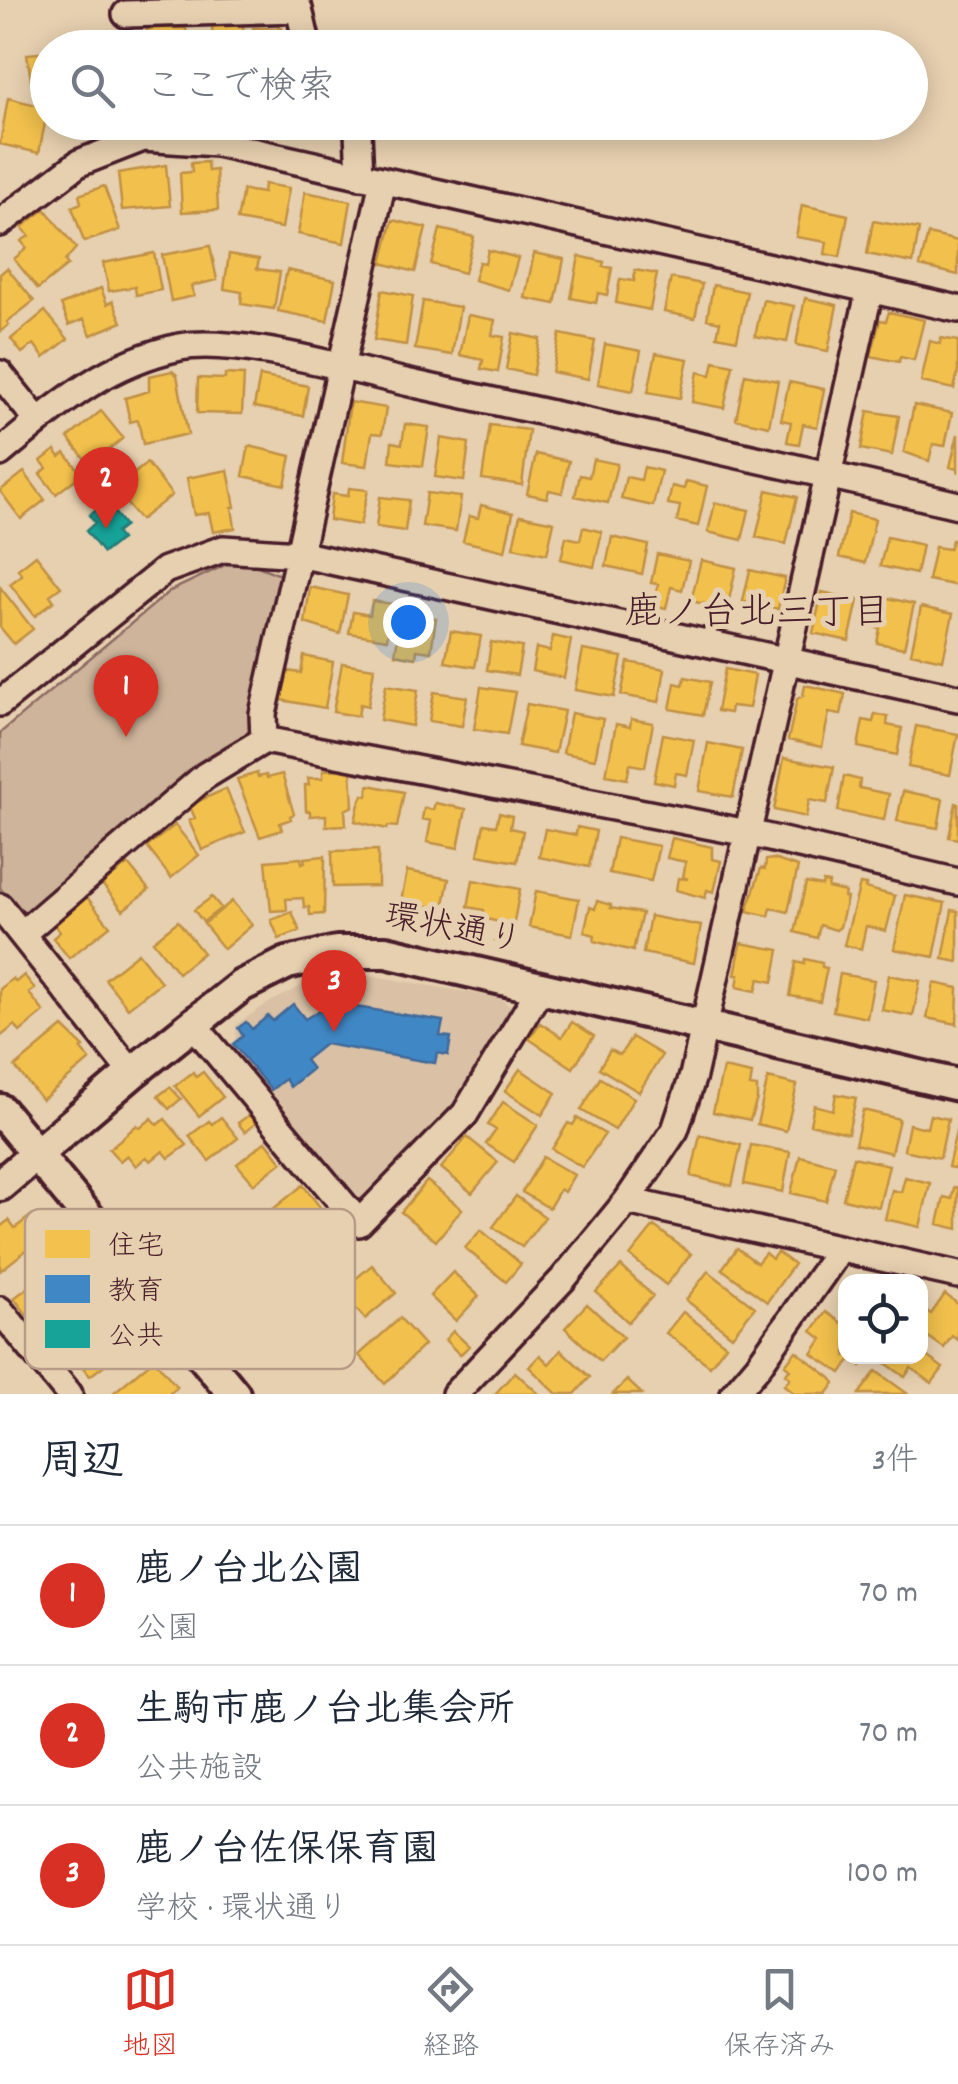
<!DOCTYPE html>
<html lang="ja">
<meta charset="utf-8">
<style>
:root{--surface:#fff;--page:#f2f2f3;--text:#1f2937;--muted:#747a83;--line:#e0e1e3;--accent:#d93025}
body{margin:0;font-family:Dekko,"Klee One",sans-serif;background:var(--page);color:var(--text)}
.controls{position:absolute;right:30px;bottom:30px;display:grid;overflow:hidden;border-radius:20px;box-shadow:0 5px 25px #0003}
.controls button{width:90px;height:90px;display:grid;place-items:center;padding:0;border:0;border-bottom:2px solid var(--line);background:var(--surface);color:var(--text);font:50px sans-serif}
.you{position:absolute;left:408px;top:622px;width:35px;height:35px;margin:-25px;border:8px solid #fff;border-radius:50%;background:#1a73e8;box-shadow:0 0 0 15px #1a73e833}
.badge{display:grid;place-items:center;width:65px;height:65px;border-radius:50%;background:var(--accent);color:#fff;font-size:32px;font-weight:700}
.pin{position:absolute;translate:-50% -82px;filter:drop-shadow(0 2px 5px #0008)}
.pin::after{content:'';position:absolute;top:52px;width:35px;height:30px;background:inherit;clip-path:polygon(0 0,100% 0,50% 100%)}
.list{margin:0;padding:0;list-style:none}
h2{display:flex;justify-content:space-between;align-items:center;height:130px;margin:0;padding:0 40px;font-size:42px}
h2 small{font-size:32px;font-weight:400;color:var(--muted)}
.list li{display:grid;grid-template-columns:65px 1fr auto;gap:30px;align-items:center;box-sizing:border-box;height:140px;padding:0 40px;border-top:2px solid var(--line)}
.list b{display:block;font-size:38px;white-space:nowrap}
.list p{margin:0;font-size:32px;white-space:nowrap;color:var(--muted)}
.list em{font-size:32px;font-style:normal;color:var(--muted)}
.icon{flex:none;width:55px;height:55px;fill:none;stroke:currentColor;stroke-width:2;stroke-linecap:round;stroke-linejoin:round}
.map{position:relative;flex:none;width:958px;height:1394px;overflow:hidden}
.search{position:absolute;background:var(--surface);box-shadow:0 5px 25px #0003;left:30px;right:30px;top:30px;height:110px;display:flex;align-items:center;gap:25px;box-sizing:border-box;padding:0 35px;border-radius:55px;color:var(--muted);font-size:38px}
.sheet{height:550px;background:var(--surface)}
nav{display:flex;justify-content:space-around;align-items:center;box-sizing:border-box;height:140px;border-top:2px solid var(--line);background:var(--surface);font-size:28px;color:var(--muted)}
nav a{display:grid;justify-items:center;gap:5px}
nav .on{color:var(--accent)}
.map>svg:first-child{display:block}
.built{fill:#dac1a5}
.green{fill:#ceb49a;stroke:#8c6a62;stroke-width:2.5}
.homes{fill:#f2c14e;stroke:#c09044;stroke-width:2.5}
.schools{fill:#3f88c5;stroke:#426897;stroke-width:2.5}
.public{fill:#17a398;stroke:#267b77;stroke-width:2.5}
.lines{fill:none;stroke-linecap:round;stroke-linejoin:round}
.minor-casing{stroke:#4a1f2b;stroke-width:32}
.tertiary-casing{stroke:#4a1f2b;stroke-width:38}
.minor{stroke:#e7d0b0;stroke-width:25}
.tertiary{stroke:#e7d0b0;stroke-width:30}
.labels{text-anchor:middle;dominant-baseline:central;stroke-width:10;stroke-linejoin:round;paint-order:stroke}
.street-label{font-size:35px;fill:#4a1f2b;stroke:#e7d0b0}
.neighbourhood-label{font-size:38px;fill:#4a1f2b;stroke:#e7d0b0}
.key{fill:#e7d0b0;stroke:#b89b88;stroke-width:2.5}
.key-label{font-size:28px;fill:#4a1f2b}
</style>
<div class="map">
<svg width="958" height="1394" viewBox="0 0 958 1394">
<rect width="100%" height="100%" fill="#e7d0b0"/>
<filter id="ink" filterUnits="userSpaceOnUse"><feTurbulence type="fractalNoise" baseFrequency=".01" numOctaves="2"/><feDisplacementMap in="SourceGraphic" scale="20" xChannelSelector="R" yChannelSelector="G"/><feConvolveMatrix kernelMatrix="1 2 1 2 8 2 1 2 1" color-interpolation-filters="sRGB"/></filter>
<g filter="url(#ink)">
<path class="built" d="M 340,975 L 375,976 L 500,998 L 513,1009 L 450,1110 L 380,1192 L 357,1200 L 235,1045 L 237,1024 L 268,1003 L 306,984 Z"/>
<path class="green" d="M 229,563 L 253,564 L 283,576 L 251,741 L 24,918 L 0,888 L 0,733 L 170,591 Z"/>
<path class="homes" d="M 243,24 L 244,48 L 197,48 L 197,43 L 213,43 L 212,25 Z
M 147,28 L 186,28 L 187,48 L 148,48 Z
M 253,28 L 282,28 L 282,45 L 290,44 L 290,48 L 254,48 Z
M 114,40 L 114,47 L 128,48 L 80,48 L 80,41 Z
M 48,52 L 48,79 L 31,80 L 27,54 Z
M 8,98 L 48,108 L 39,153 L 0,144 Z
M 262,122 L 312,122 L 312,124 L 262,125 Z
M 207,162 L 208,171 L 216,170 L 218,210 L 182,212 L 180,173 L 192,172 L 191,163 Z
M 166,165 L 170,206 L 122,210 L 118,173 Z
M 264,184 L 289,188 L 282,228 L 237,220 L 243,190 L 263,193 Z
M 104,186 L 120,230 L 84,242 L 72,207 L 81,203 L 79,195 Z
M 305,192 L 351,201 L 344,243 L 298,234 Z
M 802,205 L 848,215 L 840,257 L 825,254 L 827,242 L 796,237 Z
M 45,209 L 76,248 L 65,261 L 68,265 L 38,289 L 14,259 L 27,248 L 21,241 L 29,236 L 22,227 Z
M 393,220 L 426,228 L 415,272 L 382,263 Z
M 873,221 L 919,229 L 913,263 L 867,254 Z
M 440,229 L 474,237 L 464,273 L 431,264 Z
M 928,234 L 958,241 L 958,275 L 920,266 Z
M 210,246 L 217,280 L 191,286 L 194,296 L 171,301 L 162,255 Z
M 488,250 L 518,258 L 509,290 L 474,280 L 479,262 L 485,263 Z
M 154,253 L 161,290 L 136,295 L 135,287 L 109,291 L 103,263 Z
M 534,253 L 564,259 L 555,304 L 525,298 Z
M 229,254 L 259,259 L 257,269 L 280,272 L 274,309 L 241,304 L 242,292 L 224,289 Z
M 579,256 L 604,262 L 603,266 L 612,268 L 607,295 L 598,293 L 596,303 L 571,298 Z
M 7,268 L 34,301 L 7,322 L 9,325 L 0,332 L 0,274 Z
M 287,270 L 335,280 L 327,321 L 278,311 Z
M 635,270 L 657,274 L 650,310 L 616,303 L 620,279 L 634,281 Z
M 671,278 L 702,284 L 695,318 L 664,312 Z
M 713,285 L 747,292 L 737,340 L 717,336 L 720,322 L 707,319 Z
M 101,288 L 107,304 L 113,301 L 122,322 L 91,335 L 84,319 L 69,325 L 61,305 Z
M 382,290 L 413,296 L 406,345 L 374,340 Z
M 805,298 L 837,305 L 828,351 L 796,345 Z
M 763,300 L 794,306 L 787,342 L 755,336 Z
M 423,301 L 460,307 L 452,355 L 415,349 Z
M 45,311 L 68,339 L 44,358 L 34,344 L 22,353 L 11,339 Z
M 889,312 L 924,320 L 914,360 L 900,357 L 899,362 L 871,356 L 880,320 L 886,321 Z
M 468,315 L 495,320 L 492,335 L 504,337 L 498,372 L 481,369 L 483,360 L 460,355 Z
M 513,333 L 540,339 L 533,375 L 506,369 Z
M 560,334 L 595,341 L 588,379 L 552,372 Z
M 941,338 L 958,341 L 958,371 L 954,389 L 921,382 L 930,341 L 940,344 Z
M 605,344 L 641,351 L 633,391 L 598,384 Z
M 656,353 L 688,359 L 680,398 L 648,392 Z
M 714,361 L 733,365 L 724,408 L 692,402 L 698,372 L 711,375 Z
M 172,371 L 177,375 L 188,434 L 143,444 L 138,420 L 130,422 L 125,398 L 149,391 L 149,376 Z
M 225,374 L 244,375 L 242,414 L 197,413 L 198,378 L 225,379 Z
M 745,374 L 778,381 L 769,426 L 736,419 Z
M 260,376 L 308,386 L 303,416 L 254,407 Z
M 789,382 L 824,389 L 817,427 L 803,424 L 799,444 L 787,442 L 791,422 L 781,420 Z
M 350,402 L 386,408 L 382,434 L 372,433 L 367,466 L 342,463 Z
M 914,405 L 952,413 L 945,446 L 933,444 L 929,461 L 904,452 Z
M 101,411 L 123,438 L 90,465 L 68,438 Z
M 868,411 L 899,416 L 892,455 L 861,449 Z
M 405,424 L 429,427 L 423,466 L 390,462 L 392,442 L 402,444 Z
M 490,425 L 529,430 L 522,485 L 482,479 Z
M 958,434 L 958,473 L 957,469 L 950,467 Z
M 441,438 L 469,443 L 464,481 L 435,477 Z
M 249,446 L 291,456 L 285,485 L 243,476 Z
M 55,450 L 60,457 L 65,453 L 82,474 L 56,494 L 40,474 L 47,468 L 41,461 Z
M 536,454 L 569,461 L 562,493 L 549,490 L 547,498 L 527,494 Z
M 593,459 L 617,464 L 608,503 L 575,496 L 580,475 L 589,477 Z
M 147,463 L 172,495 L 140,520 L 115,489 Z
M 644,467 L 661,471 L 653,506 L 621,499 L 626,477 L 641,480 Z
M 228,470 L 235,507 L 232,507 L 235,528 L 213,532 L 209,513 L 194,515 L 187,478 Z
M 24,472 L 45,500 L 21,519 L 0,491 Z
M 686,481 L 707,486 L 698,526 L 677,521 L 680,506 L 668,504 L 672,486 L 684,489 Z
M 349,488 L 368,490 L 360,525 L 329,520 L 332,494 L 348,496 Z
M 767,490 L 797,497 L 786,544 L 756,537 Z
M 427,493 L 461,497 L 456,531 L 422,526 Z
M 380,497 L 409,500 L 405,531 L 376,527 Z
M 715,503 L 749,510 L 742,540 L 708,532 Z
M 481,505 L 513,513 L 505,551 L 463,541 L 469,516 L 478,518 Z
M 849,513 L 875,519 L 865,563 L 839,557 Z
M 520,515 L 554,522 L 547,554 L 513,547 Z
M 583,527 L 602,532 L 594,567 L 561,559 L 566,537 L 580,540 Z
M 612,537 L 648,545 L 642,574 L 606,566 Z
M 887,537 L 922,545 L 916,574 L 880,566 Z
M 952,540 L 958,541 L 958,586 L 928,580 L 935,547 L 949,549 Z
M 657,554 L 689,561 L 682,590 L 671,587 L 666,608 L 653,605 L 658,584 L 651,583 Z
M 36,555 L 61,587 L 50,595 L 54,601 L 35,616 L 10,584 L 22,575 L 18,569 Z
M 701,560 L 736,568 L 727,609 L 691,601 Z
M 750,570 L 785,578 L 778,609 L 743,601 Z
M 0,587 L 33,629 L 14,644 L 0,627 Z
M 310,587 L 348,595 L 340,634 L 305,623 Z
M 822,592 L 858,600 L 849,641 L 813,633 Z
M 871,594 L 914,604 L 904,648 L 877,643 L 880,628 L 864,625 Z
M 372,601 L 393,604 L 387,639 L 349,633 L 353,612 L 370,615 Z
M 921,607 L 953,614 L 943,660 L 911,653 Z
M 412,614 L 436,618 L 431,652 L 417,650 L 416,658 L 395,654 L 401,620 L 410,622 Z
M 451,631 L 481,636 L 475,667 L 445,662 Z
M 553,636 L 571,640 L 564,678 L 532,671 L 536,648 L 550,651 Z
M 491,642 L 522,647 L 517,675 L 487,670 Z
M 583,650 L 622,657 L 614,697 L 575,690 Z
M 304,656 L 333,662 L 325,708 L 281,700 L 286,671 L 301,673 Z
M 628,662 L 665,669 L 659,702 L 621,695 Z
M 342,663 L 374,668 L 368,706 L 360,704 L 358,716 L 333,712 Z
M 725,669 L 755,675 L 749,708 L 731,706 L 730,713 L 717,711 Z
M 685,677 L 710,682 L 703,715 L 670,709 L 675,683 L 683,685 Z
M 386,685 L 418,690 L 412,726 L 380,720 Z
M 805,685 L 845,694 L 841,715 L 829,713 L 822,747 L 788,740 L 797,699 L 803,696 Z
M 481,687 L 515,692 L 507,734 L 474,729 Z
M 434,692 L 467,697 L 462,726 L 429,721 Z
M 527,704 L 564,711 L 555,753 L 518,746 Z
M 571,713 L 603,719 L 595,759 L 563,753 Z
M 875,714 L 888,717 L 887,725 L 902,728 L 897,755 L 858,747 L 863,720 L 873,722 Z
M 631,719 L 653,723 L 645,767 L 630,764 L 627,779 L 606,775 L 616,724 L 630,727 Z
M 916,726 L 958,734 L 950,775 L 908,767 Z
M 663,734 L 694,740 L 687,775 L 676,773 L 674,785 L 654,781 Z
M 708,743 L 742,750 L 733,797 L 699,791 Z
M 784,758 L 834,767 L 827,803 L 809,800 L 806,817 L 774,810 Z
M 351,769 L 353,806 L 345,810 L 346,825 L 326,826 L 326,815 L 310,816 L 310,811 L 306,811 L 305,785 L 309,785 L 308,778 L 323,778 L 323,770 Z
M 257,773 L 258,777 L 266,775 L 267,778 L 282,774 L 294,814 L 290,816 L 291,819 L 280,823 L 282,830 L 260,837 L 237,779 Z
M 844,776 L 860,780 L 859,788 L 889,794 L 884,820 L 838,811 Z
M 369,785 L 404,792 L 397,827 L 388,826 L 387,829 L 355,821 L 359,804 L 363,795 L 367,796 Z
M 226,789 L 245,832 L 202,850 L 189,821 L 195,818 L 189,805 Z
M 903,791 L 943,799 L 938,828 L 897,821 Z
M 435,803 L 466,809 L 458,848 L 427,842 L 431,821 L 422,819 L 424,808 L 433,810 Z
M 956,803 L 958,804 L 958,839 L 949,837 Z
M 499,813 L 512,816 L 510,828 L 523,831 L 517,862 L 478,855 L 484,824 L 496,826 Z
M 175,825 L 199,855 L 171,878 L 147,847 Z
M 577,827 L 596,831 L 589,867 L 539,857 L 545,829 L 576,835 Z
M 616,838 L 659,846 L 651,881 L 609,873 Z
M 672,838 L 712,847 L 712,859 L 721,861 L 714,892 L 707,890 L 705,898 L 676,890 L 678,878 L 688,879 L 683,877 L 686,862 L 667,858 Z
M 378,850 L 378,886 L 333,887 L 332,851 Z
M 325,856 L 324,914 L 310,915 L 309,907 L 304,907 L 303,898 L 286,899 L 287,910 L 271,911 L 266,861 L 301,858 L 302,863 L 305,862 L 304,858 Z
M 773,859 L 798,867 L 788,912 L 771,908 L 769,916 L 747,911 L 761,868 L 765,869 L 766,860 Z
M 128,864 L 149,890 L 123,910 L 102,884 Z
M 407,871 L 449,879 L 443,909 L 401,901 Z
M 473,880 L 520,889 L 510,944 L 495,941 L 499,922 L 483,918 L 484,910 L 468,907 Z
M 823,882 L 829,883 L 828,888 L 845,892 L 844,897 L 847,898 L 840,927 L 836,930 L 820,925 L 817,938 L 795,932 L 806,883 L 822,886 Z
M 860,884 L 866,885 L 865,888 L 895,896 L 886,931 L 866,926 L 861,949 L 844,945 Z
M 536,891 L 579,899 L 572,935 L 529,927 Z
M 905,895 L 945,903 L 934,957 L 894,949 Z
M 86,896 L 110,926 L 69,958 L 53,938 L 60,932 L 52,922 Z
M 212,897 L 221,908 L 203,922 L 194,910 Z
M 232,901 L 252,925 L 224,949 L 204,924 Z
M 597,901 L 611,905 L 610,908 L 642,913 L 633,951 L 594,941 L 595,935 L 584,932 L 590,907 L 595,909 Z
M 952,910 L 958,911 L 958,962 L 943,959 Z
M 292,912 L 300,931 L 279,939 L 271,920 Z
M 650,916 L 701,926 L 694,963 L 643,953 Z
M 178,921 L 203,953 L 178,973 L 153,941 Z
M 741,943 L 779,950 L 773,982 L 759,979 L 756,991 L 737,987 L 739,975 L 735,975 Z
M 138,953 L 161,982 L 128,1008 L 105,979 Z
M 805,959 L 822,963 L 822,967 L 827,968 L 820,1001 L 790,996 L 796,962 L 804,964 Z
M 840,974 L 874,980 L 867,1018 L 833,1011 Z
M 24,975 L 35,989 L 29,993 L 44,1012 L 20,1032 L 15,1025 L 0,1037 L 0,989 L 13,978 L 16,982 Z
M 889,975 L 920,981 L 913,1016 L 882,1010 Z
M 934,983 L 958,988 L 957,1024 L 927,1018 Z
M 572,1022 L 594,1036 L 573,1068 L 529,1039 L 540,1023 L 562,1037 Z
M 63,1027 L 84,1047 L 81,1049 L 90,1060 L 42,1100 L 15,1067 Z
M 632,1037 L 662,1055 L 639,1092 L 599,1068 L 610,1050 L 620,1055 Z
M 723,1068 L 752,1074 L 750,1086 L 757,1087 L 757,1099 L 750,1120 L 713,1112 Z
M 520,1069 L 556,1093 L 542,1115 L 505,1091 Z
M 193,1072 L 196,1077 L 203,1072 L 223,1097 L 199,1116 L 175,1086 Z
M 600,1078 L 634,1098 L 615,1130 L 581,1110 Z
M 768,1078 L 797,1085 L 786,1131 L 757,1124 Z
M 170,1087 L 181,1099 L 169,1109 L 158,1096 Z
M 836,1094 L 856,1098 L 848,1133 L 810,1124 L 814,1105 L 833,1110 Z
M 503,1102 L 538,1125 L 514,1162 L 486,1144 L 496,1130 L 488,1125 Z
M 863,1110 L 899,1119 L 891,1153 L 855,1144 Z
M 249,1115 L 256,1123 L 245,1132 L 238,1123 Z
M 930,1115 L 948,1119 L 940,1158 L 904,1150 L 909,1124 L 927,1128 Z
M 221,1117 L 238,1138 L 209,1161 L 189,1136 L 209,1121 L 212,1124 Z
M 152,1118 L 157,1125 L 165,1119 L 187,1145 L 169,1158 L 163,1151 L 151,1161 L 146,1157 L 136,1166 L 127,1155 L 120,1161 L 109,1149 L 137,1125 L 140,1128 Z
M 577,1118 L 605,1134 L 582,1167 L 552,1149 L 568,1123 L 573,1125 Z
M 957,1127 L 958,1127 L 958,1169 L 948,1167 Z
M 700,1135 L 741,1145 L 732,1186 L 691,1176 Z
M 467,1137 L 498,1162 L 472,1193 L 441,1168 Z
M 266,1141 L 282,1162 L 254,1184 L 237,1164 Z
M 751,1145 L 790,1152 L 783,1192 L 744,1184 Z
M 800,1156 L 835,1165 L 826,1201 L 791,1193 Z
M 543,1157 L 574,1175 L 564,1192 L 560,1189 L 549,1208 L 522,1192 Z
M 853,1157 L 889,1165 L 879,1207 L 843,1199 Z
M 905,1177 L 930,1183 L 920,1227 L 885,1219 L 892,1190 L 901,1192 Z
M 427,1181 L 462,1209 L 436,1241 L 401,1212 Z
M 303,1185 L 323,1211 L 287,1239 L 267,1214 Z
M 954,1187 L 958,1188 L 958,1229 L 938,1224 L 944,1197 L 952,1199 Z
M 516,1196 L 545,1217 L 522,1247 L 493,1227 Z
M 32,1215 L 47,1234 L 0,1271 L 0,1227 L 9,1220 L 15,1228 Z
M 654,1226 L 691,1254 L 666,1285 L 630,1256 Z
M 481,1230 L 521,1264 L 506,1282 L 465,1248 Z
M 737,1248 L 757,1263 L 765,1253 L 772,1259 L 777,1252 L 794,1264 L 767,1302 L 722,1269 Z
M 335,1260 L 353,1281 L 372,1265 L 396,1293 L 365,1319 L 342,1292 L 329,1300 L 312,1279 Z
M 63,1262 L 86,1291 L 38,1329 L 14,1298 Z
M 621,1266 L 653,1296 L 628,1322 L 596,1292 Z
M 708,1271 L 755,1307 L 732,1336 L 686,1300 Z
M 453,1272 L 479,1296 L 456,1321 L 430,1296 Z
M 945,1294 L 958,1304 L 958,1340 L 952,1336 L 944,1348 L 920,1331 L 920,1317 L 925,1310 L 931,1314 Z
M 587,1304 L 623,1337 L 600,1361 L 565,1328 Z
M 102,1312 L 129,1346 L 90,1376 L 63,1343 Z
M 683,1312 L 726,1345 L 710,1366 L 666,1333 Z
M 826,1312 L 846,1326 L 846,1356 L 868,1356 L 861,1366 L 851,1359 L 841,1373 L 812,1354 L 822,1339 L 812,1331 Z
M 400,1318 L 424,1345 L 385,1384 L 359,1355 Z
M 453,1331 L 469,1346 L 460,1355 L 445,1340 Z
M 920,1344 L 925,1348 L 922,1353 L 943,1368 L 932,1383 L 911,1368 L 905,1377 L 880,1359 L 882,1356 L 920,1356 Z
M 561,1350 L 590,1377 L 575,1394 L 557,1394 L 529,1367 L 540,1355 L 549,1364 Z
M 796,1351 L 831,1378 L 835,1383 L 827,1394 L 795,1394 L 784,1385 L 790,1378 L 785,1374 L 790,1369 L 785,1365 Z
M 154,1359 L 177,1387 L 169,1394 L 112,1394 Z
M 876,1371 L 908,1394 L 859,1394 Z
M 515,1372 L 539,1394 L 495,1394 Z
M 627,1380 L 642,1394 L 613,1394 Z"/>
<path class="schools" d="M 331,1003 L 443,1021 L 440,1036 L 451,1037 L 448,1055 L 437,1053 L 435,1063 L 325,1044 L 305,1060 L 312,1069 L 290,1087 L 285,1079 L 271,1090 L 233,1044 L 243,1036 L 238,1028 L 246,1022 L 252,1029 L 268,1016 L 273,1021 L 293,1004 L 305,1019 Z"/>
<path class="public" d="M 106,502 L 125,526 L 116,533 L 121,539 L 103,553 L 86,531 L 95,523 L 89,515 Z"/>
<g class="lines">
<defs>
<path id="minor" d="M 126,14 L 299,9 L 308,48
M 352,122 L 358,132 L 360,176
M 0,223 L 79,163 L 143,138 L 216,143 L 958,309
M 0,374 L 38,421
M 0,453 C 58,405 105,363 180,347 C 238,336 358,372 419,385 C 599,424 779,463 958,505
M 0,703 L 165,570 L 223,549 L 299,554 L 958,698
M 264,740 L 263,714 L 383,181
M 0,907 L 132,1073
M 23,933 L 205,776 L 264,740 L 748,833 L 958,882
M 193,1024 L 359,1223 L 465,1114 L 541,987
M 627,1201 L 958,1275
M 0,1310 L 69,1394
M 455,1394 L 563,1279 L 627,1201 L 675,1130 L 693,1076 L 870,289
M 734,1394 L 758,1366 L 840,1249"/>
<path id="tertiary" d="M 0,1110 L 234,1394
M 0,1185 L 132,1073 L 241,986 L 287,963 L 337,952 L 386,952 L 958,1085"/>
</defs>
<use href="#minor" class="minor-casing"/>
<use href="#tertiary" class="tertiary-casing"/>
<use href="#minor" class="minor"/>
<use href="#tertiary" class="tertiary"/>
</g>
</g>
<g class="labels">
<g class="street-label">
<text transform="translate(453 931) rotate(11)">環状通り</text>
</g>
<g class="neighbourhood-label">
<text x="757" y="615">鹿ノ台北三丁目</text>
</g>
</g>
<rect x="25" y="1209" width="330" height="160" rx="15" class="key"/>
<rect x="45" y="1230" width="45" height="28" fill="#f2c14e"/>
<rect x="45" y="1275" width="45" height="28" fill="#3f88c5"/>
<rect x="45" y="1320" width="45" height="28" fill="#17a398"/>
<g class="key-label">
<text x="108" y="1254">住宅</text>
<text x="108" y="1299">教育</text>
<text x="108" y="1344">公共</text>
</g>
</svg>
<div class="controls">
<button><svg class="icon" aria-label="locate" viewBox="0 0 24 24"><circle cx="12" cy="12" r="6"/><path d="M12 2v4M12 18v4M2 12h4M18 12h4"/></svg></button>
</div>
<div class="you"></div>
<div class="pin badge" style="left:126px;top:737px">1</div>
<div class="pin badge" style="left:106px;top:529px">2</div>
<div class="pin badge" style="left:334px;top:1032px">3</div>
<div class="search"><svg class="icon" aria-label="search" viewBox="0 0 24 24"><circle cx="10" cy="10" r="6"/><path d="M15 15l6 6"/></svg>ここで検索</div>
</div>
<section class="sheet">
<h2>周辺<small>3件</small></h2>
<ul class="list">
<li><span class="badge">1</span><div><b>鹿ノ台北公園</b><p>公園</p></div><em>70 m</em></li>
<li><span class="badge">2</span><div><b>生駒市鹿ノ台北集会所</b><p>公共施設</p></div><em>70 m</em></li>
<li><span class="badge">3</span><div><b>鹿ノ台佐保保育園</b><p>学校 · 環状通り</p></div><em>100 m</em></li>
</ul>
</section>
<nav>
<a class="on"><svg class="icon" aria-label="map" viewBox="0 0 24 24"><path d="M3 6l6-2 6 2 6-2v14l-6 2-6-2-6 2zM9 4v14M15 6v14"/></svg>地図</a>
<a><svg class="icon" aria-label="directions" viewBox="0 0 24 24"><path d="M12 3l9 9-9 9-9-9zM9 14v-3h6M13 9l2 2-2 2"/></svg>経路</a>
<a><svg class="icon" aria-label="saved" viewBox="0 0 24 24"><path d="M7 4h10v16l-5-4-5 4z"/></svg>保存済み</a>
</nav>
